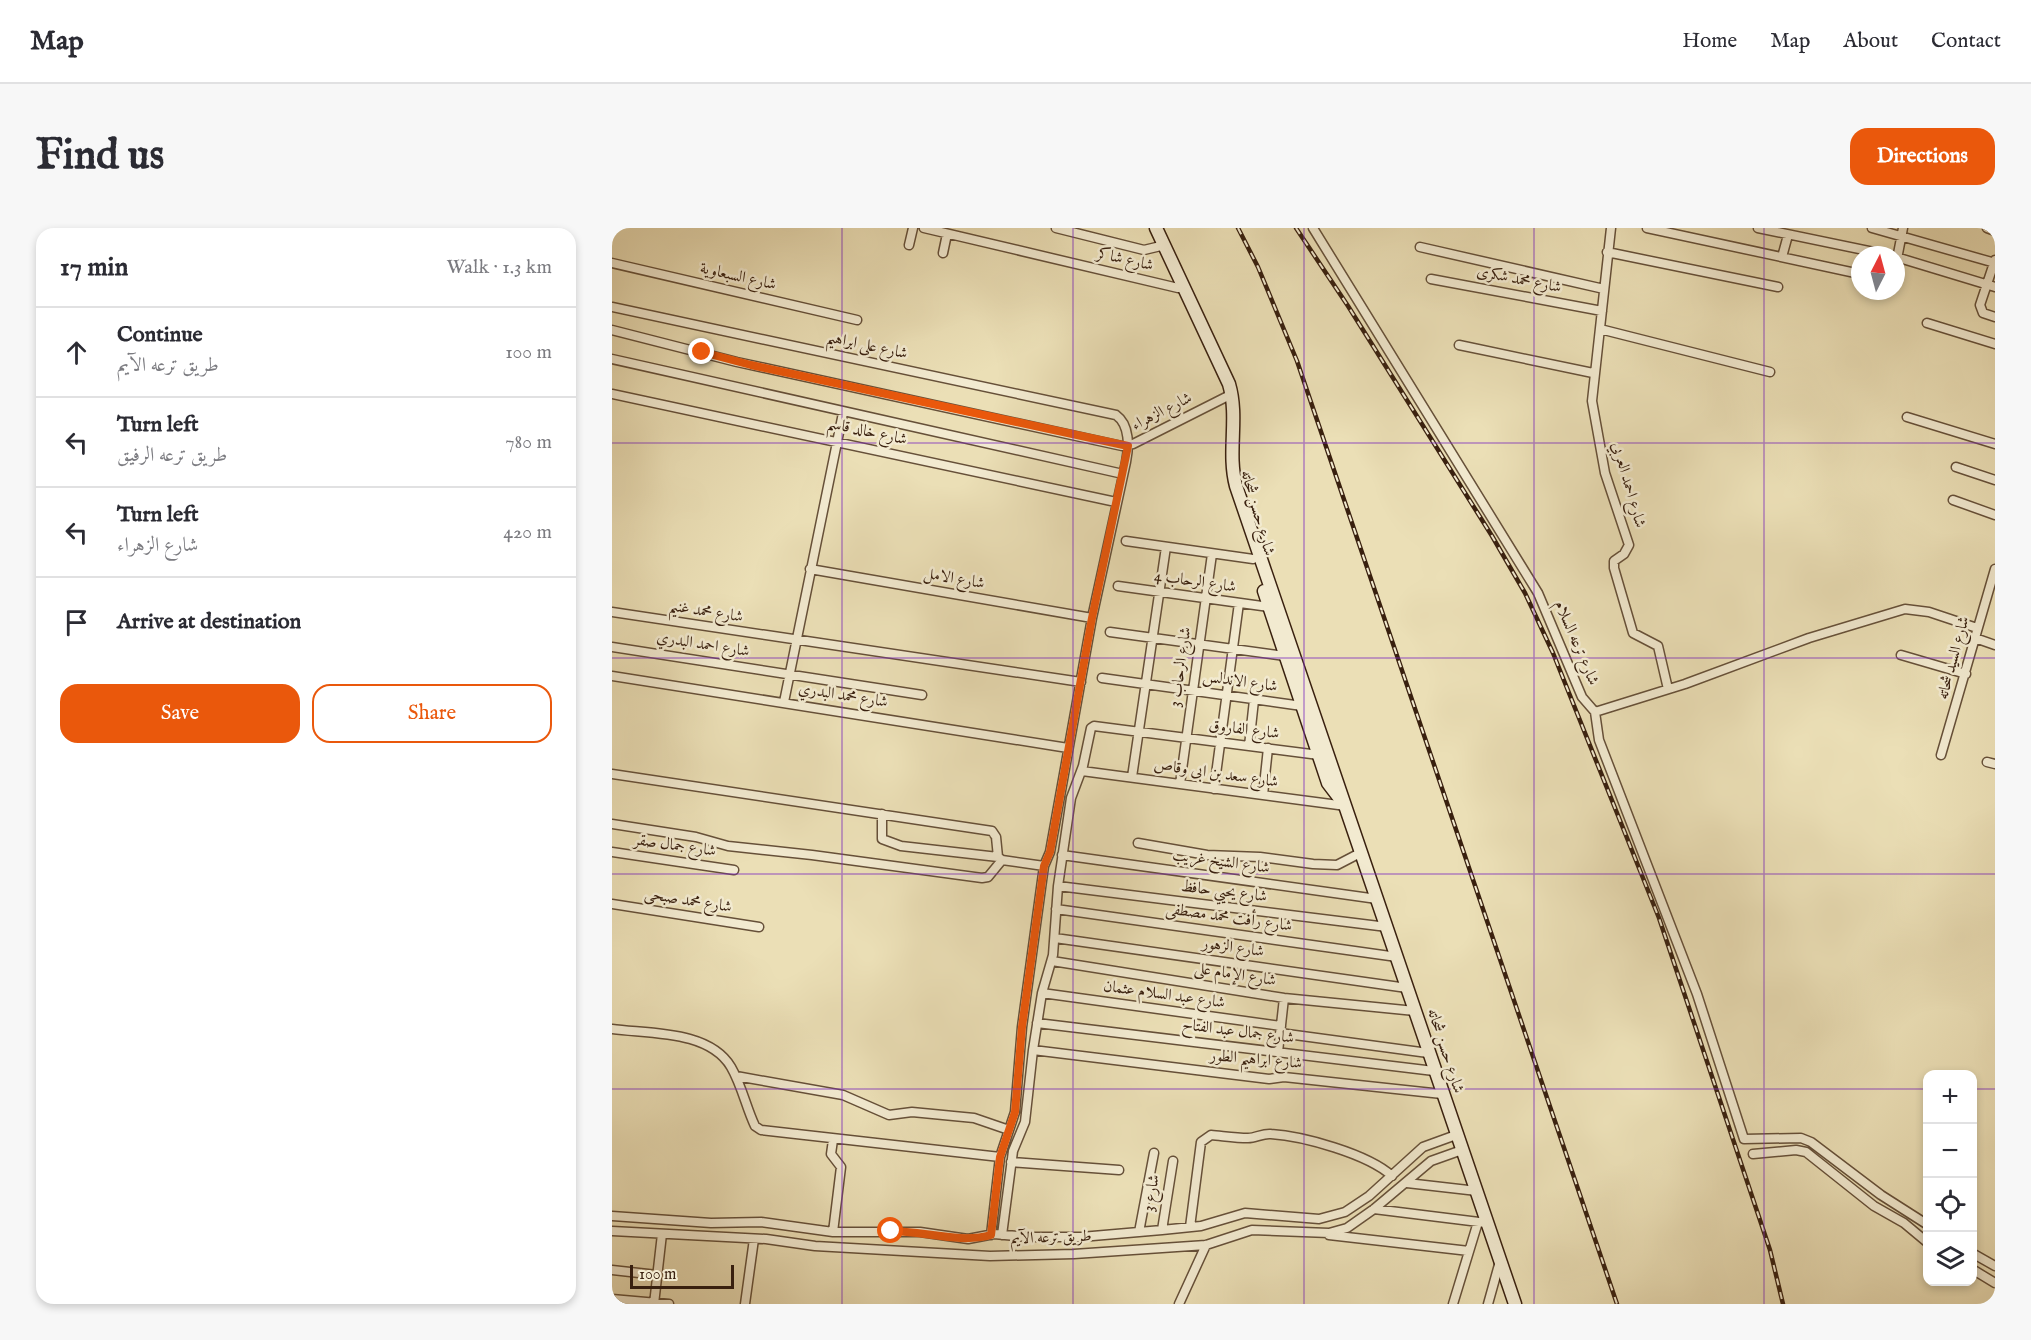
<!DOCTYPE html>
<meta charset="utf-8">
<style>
:root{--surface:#fff;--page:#f7f7f7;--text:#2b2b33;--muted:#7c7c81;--line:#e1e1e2;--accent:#ea580c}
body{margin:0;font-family:"IM FELL English",Amiri,serif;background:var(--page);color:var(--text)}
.controls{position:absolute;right:18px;bottom:18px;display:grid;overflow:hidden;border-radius:12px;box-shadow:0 3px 9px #0003}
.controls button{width:54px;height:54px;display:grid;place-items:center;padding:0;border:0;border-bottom:2px solid var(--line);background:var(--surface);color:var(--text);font:30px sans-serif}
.compass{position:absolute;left:1239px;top:18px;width:54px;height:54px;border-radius:50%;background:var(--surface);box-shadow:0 3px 9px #0003;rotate:6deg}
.scale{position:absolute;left:18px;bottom:15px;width:104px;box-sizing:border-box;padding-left:6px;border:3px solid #39200f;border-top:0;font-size:16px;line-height:21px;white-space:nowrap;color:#39200f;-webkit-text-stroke:4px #f2ead0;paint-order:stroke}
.stop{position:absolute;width:18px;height:18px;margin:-14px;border:4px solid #ea580c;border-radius:50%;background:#fff}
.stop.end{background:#ea580c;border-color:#fff;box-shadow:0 2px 6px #0008}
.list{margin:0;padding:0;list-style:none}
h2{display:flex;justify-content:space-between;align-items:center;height:78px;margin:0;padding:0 24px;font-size:26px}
h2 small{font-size:20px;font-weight:400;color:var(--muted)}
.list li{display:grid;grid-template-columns:39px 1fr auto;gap:18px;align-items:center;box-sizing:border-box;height:90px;padding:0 24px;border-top:2px solid var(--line)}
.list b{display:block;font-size:22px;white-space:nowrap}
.list p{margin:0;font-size:20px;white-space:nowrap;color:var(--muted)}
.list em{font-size:20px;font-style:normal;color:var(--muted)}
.actions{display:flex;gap:12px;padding:18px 24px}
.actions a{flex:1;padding:14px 0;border:2px solid var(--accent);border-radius:18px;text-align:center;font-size:21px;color:var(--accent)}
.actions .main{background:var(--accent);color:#fff}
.icon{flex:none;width:33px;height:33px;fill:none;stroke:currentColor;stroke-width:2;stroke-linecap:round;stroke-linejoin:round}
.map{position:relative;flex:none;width:1383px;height:1076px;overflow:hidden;border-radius:18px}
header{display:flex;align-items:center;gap:36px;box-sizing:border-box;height:84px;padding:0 30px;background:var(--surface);border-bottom:2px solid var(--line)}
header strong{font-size:28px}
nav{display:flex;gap:33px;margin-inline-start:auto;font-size:21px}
.intro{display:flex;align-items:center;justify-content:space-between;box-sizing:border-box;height:144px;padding:0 36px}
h1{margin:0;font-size:42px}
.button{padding:15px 27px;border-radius:18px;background:var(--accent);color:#fff;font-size:21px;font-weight:700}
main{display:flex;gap:36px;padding:0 36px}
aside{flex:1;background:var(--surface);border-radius:18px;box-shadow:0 3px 9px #0003}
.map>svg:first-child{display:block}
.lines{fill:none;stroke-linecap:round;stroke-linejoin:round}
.minor-casing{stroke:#665039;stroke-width:11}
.secondary-casing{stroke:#39200f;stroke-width:15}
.minor{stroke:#f2ead0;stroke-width:8}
.secondary{stroke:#f2ead0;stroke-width:12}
.rail-casing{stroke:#39200f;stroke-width:4.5}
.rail{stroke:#f2ead0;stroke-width:2;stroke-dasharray:7;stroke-linecap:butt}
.route{stroke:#ea580c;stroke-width:8}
.grid{fill:none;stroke:#7b2cbf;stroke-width:1.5;stroke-opacity:0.55}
.labels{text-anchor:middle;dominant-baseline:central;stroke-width:5;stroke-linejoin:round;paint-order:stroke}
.street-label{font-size:16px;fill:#39200f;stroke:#f2ead0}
</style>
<header>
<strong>Map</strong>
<nav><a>Home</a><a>Map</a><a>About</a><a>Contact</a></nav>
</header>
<div class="intro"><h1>Find us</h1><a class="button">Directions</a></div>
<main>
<aside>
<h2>17 min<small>Walk · 1.3 km</small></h2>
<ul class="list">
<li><svg class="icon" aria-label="ahead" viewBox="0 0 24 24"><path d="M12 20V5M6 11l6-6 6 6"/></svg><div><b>Continue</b><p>طريق ترعه الآيم</p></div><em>100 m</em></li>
<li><svg class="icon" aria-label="left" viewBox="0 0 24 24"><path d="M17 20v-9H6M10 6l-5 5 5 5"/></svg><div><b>Turn left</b><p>طريق ترعه الرفيق</p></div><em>780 m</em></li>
<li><svg class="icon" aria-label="left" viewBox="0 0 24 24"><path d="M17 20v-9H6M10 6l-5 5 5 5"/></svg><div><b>Turn left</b><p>شارع الزهراء</p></div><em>420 m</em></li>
<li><svg class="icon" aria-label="arrive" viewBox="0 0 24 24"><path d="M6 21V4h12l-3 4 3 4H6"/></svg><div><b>Arrive at destination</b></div></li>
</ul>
<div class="actions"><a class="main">Save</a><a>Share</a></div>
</aside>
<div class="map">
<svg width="1383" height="1076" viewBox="0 0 1383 1076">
<rect width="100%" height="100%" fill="#ebdfb6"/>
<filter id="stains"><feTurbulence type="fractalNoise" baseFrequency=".00333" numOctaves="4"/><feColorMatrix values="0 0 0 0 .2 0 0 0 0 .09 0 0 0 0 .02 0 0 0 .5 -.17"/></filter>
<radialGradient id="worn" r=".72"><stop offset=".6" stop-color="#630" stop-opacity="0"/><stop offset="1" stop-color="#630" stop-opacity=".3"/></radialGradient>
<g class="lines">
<defs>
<path id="minor" d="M 312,0 L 566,60
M 444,0 L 532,22 L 553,17
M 701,0 L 926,365 L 970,469 L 983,484 L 987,512 L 1085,766 L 1132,911 L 1189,910 L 1199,914 L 1269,967 L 1316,997
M 999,0 L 980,173 L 993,245 L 1017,317 L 1012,326 L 1002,333 L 1002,340 L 1021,405 L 1046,418 L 1056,461
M 1035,0 L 1248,46
M 1146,0 L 1276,27
M 1260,0 L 1383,35
M 1375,0 L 1383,3
M 297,17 L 301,0
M 808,19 L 992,61
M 995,24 L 1166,59
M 331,25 L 335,6
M 1170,29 L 1176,7
M 1284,29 L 1383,59
M 1383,32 L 1368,77 L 1371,85 L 1383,89
M 0,35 L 245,92
M 1284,36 L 1291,0
M 819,51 L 990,83
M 0,79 L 504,187 C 518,197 517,219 514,234 L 480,390 L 438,624 L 432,638 L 410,799 L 403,884 L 388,929 L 379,1007
M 1315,95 L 1383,116
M 988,101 L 1158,144
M 0,102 L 125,134 L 510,218 L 521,216 L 620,166
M 847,117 L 981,145
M 0,131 L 511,246
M 0,166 L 504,274
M 1295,189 L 1383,216
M 1344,239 L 1383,252
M 1341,272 L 1383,287
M 514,313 L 641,331
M 198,341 L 480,390
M 506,358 L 657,379
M 0,384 L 469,454
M 498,404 L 673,428
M 1363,410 L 1383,417
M 0,419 L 310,467
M 1289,427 L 1354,446
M 0,448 L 456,520
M 490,450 L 690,478
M 172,474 L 231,185
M 983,484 L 1073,456 L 1197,410 L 1293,381 L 1317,384 L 1365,400
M 637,518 L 642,472
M 1329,527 L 1383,341
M 1375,534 L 1383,536
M 470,543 L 734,578
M 0,546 L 380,603 L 384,609 L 386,629 L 390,632 L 432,638
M 520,549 L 554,319
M 568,556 L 600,326
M 602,561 L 627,375
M 651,567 L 656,520
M 270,586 L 270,611 L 289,618 L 386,629
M 0,596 L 84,609 L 116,618 L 200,627 L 370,650 L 376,649 L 390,632
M 526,615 L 595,627 L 648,629 L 701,636 L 725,637 L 750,624
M 0,624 L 122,642
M 450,627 L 765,671
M 446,658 L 775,699
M 0,676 L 147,699
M 444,681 L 785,729
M 443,710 L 795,760
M 440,733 L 672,770 L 803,783
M 430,765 L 669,798
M 425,795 L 822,843
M 0,801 C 37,806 97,802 119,839 C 130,858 134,879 143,898 L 149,902 L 388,929
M 668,805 L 816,825
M 421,822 L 657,851 L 672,849 L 830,866
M 666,824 L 672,770
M 124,848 L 231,867 L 277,887 L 300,884 L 362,890 L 397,902
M 221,912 L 219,926 L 229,939 L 221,1004
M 1141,926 L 1184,922 L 1194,924 L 1262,978 L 1292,995 L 1316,1015
M 399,934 L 507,942
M 795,955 L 865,963
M 762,981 L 875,995
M 0,988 L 99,995 L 149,994 L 221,1004 L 308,1004 L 356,1011 L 382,1006 L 416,1009 L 469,1009 L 550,1002 L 589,998 L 633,985 L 707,991 L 733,984 L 757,968 L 811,919 L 844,907
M 578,999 L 589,914 L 599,907 C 611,908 624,910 636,910 C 644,910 651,905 659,906 C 691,908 756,926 780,948
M 550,1002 L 561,933
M 0,1003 L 154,1011 L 203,1018 L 378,1028 L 462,1026 L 594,1017 L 640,1002 L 717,1005 L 735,1000 L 762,981 L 819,933 L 850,922
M 527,1004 L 542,925
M 390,1007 L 401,923 L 413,894 L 421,822 L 430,765 L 441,727 L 446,658 L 459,570 L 471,538 L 479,500 L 482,498 L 707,527
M 717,1007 L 857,1023
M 1360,1025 L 1383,1038
M 1360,1041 L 1383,1055
M 0,1042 L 45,1047
M 0,1071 L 57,1076
M 42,1076 L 50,1006
M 133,1076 L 142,1011
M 567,1076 L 594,1017
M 841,1076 L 866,994
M 876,1076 L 888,1033"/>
<path id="secondary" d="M 544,0 L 617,156 C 627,190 615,224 624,258 L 903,1076
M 652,363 L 716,555 L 732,576"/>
</defs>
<use href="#minor" class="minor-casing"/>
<use href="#secondary" class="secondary-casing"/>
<use href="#minor" class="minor"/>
<use href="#secondary" class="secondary"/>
<defs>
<path id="rail" d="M 626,0 L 646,39 L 685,133 L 1005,1076
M 684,0 L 736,78 L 880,308 L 913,365 L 941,425 L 1047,690 L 1158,1022 L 1171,1076"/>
</defs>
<use href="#rail" class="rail-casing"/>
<use href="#rail" class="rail"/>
</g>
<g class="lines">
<path class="route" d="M 90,124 L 139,137 L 516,218 L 480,390 L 438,624 L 432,638 L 410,799 L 403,884 L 388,929 L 379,1007 C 348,1016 312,1003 279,1003"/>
</g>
<path class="grid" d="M 230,0 L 230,1076M 461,0 L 461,1076M 692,0 L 692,1076M 922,0 L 922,1076M 1152,0 L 1152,1076M 0,215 L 1383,215M 0,430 L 1383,430M 0,646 L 1383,646M 0,861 L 1316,861M 1360,861 L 1383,861"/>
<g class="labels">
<g class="street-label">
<text transform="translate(513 32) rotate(13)">شارع شاكر</text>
<text transform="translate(126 49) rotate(13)">شارع السبعاوية</text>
<text transform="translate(907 52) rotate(11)">شارع محمد شكرى</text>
<text transform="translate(255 118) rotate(12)">شارع على ابراهيم</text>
<text transform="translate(550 184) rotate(-27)">شارع الزهراء</text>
<text transform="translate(255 204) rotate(12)">شارع خالد قاسم</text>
<text transform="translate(1016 257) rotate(74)">شارع احمد العربي</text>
<text transform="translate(645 285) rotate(74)">شارع حسن شحاته</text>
<text transform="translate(342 351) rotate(10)">شارع الامل</text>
<text transform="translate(583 354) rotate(8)">شارع الرحاب 4</text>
<text transform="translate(94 384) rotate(9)">شارع محمد غنيم</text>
<text transform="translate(964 415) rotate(67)">شارع ترعه السلام</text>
<text transform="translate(91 417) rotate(9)">شارع احمد البدري</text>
<text transform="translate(1342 430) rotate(-75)">شارع السيد شحاته</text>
<text transform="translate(569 439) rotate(-82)">شارع الرحاب 3</text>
<text transform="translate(628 454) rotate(8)">شارع الاندلس</text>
<text transform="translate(231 468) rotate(9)">شارع محمد البدري</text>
<text transform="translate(632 502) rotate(7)">شارع الفاروق</text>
<text transform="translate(604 546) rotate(8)">شارع سعد بن ابى وقاص</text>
<text transform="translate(63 618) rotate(8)">شارع جمال صقر</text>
<text transform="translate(609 634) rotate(8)">شارع الشيخ غريب</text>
<text transform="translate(612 664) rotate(7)">شارع يحيي حافظ</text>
<text transform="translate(76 673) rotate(9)">شارع محمد صبحى</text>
<text transform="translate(617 690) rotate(8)">شارع رأفت محمد مصطفى</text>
<text transform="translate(621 720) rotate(8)">شارع الزهور</text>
<text transform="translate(623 747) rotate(9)">شارع الإمام على</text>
<text transform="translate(552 767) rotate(8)">شارع عبد السلام عثمان</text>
<text transform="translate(626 804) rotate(7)">شارع جمال عبد الفتاح</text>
<text transform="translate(833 823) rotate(72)">شارع حسن شحاته</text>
<text transform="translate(644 832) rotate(5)">شارع ابراهيم الطور</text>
<text transform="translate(540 965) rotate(-81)">شارع 3</text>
<text transform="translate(439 1010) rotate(-2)">طريق ترعه الآيم</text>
</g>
</g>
<rect width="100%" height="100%" filter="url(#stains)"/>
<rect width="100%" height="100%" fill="url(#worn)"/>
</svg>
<div class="controls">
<button>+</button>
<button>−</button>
<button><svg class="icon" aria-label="locate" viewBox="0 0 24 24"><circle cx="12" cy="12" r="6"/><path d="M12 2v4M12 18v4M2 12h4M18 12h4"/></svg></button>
<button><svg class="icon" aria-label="layers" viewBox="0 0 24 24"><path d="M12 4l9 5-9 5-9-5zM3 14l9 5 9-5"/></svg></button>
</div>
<svg class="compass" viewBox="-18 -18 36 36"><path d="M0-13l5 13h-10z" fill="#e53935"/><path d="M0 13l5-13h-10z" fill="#7c7c81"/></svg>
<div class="scale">100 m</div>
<div class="stop" style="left:279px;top:1003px"></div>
<div class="stop end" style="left:90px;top:124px"></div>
</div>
</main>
